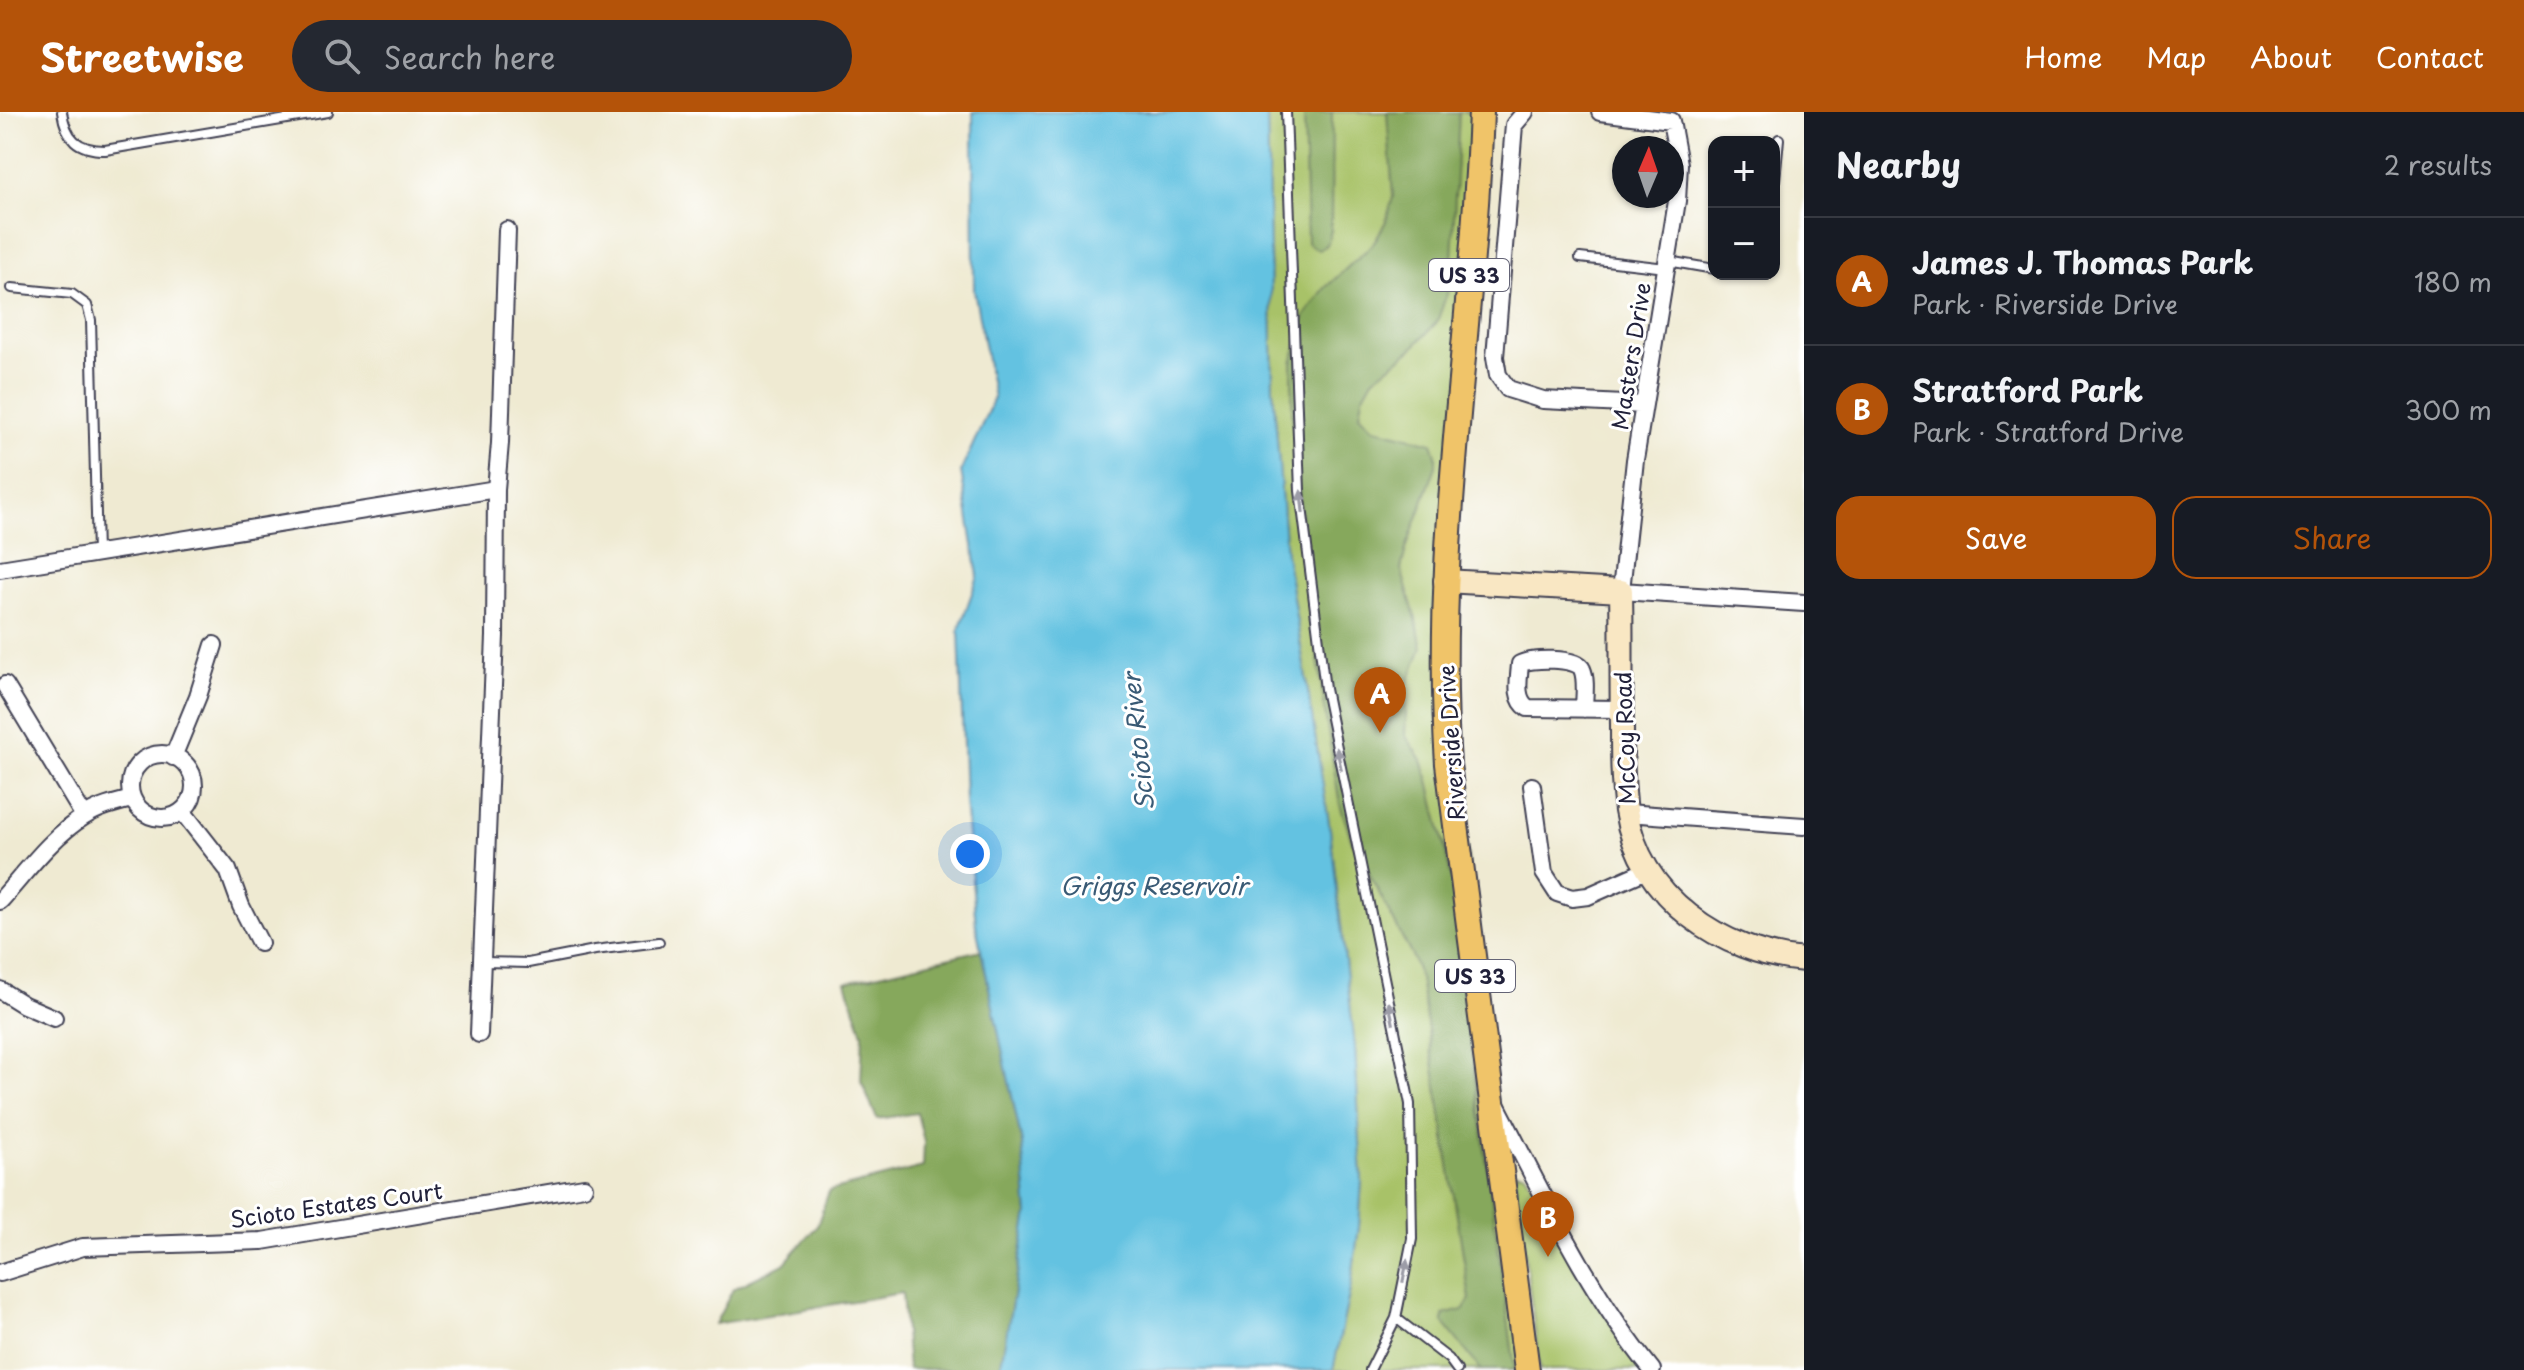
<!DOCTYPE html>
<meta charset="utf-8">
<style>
:root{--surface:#171b24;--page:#242831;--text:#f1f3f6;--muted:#9ea1a6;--line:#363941;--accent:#b45309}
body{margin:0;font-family:"Playpen Sans",sans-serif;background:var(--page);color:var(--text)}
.controls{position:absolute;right:24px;top:24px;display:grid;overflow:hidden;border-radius:16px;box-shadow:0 2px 6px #0004}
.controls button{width:72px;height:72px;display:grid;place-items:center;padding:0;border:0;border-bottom:2px solid var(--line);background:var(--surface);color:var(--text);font:40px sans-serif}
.compass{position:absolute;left:1612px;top:24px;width:72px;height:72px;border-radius:50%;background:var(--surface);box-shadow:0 2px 6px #0004;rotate:2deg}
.you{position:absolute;left:970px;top:742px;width:28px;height:28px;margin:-20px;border:6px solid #fff;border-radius:50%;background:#1a73e8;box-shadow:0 0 0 12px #1a73e833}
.badge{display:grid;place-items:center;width:52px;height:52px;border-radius:50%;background:var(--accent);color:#fff;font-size:26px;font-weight:700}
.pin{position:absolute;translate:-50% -66px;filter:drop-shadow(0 2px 4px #0008)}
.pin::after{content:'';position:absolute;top:42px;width:28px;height:24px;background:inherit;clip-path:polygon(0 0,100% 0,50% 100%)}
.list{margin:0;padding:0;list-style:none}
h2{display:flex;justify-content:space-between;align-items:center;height:104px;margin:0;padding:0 32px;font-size:34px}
h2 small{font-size:26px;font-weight:400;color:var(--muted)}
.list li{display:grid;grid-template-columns:52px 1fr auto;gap:24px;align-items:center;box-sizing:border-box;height:128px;padding:0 32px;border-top:2px solid var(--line)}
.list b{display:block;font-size:30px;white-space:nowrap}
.list p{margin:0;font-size:26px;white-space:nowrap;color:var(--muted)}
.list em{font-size:26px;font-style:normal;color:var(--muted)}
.actions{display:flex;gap:16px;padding:24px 32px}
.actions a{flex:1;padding:18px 0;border:2px solid var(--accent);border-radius:24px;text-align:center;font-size:28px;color:var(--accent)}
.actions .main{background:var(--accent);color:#fff}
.icon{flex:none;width:44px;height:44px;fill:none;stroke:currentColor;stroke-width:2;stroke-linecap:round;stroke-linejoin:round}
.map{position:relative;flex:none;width:1804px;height:1258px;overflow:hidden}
header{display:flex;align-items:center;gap:48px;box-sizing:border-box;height:112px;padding:0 40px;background:var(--accent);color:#fff}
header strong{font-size:38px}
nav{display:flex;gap:44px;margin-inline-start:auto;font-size:28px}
.search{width:560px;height:72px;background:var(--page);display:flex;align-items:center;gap:20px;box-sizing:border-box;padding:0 28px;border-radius:44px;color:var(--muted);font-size:30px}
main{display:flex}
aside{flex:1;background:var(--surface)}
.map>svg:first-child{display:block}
.green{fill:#a8c268;stroke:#657252;stroke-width:2}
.forest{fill:#86a85c;stroke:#54654c;stroke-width:2}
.water{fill:#63c2e1;stroke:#42728e;stroke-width:2}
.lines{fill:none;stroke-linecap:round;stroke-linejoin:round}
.lane-casing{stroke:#414052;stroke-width:12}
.street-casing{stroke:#414052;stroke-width:20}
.secondary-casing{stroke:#414052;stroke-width:26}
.primary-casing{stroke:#414052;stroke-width:28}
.lane{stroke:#fff;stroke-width:8}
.street{stroke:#fff;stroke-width:16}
.secondary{stroke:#f9e7c3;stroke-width:22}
.primary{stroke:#f0c469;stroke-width:24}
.oneway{fill:#9c9ca7}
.labels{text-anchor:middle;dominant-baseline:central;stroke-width:6;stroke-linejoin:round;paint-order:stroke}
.shield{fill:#fff;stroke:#646476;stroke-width:2}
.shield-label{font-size:20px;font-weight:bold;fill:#22223b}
.street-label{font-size:22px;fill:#22223b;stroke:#fff}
.water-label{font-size:24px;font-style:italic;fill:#395a75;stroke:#fff}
</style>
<header>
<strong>Streetwise</strong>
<div class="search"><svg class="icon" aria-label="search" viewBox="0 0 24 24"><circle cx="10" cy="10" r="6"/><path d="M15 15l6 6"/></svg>Search here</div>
<nav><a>Home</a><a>Map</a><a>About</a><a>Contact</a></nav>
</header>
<main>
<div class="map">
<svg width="1804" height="1258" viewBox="0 0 1804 1258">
<rect width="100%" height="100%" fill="#fff"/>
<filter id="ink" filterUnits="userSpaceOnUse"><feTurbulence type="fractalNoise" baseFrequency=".0125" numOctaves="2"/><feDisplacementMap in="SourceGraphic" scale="16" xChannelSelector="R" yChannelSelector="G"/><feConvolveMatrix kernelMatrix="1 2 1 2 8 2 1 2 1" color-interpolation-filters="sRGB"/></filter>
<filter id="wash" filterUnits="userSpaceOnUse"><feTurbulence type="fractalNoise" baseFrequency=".006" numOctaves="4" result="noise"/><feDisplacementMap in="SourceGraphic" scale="32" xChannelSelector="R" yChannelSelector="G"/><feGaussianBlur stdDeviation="1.8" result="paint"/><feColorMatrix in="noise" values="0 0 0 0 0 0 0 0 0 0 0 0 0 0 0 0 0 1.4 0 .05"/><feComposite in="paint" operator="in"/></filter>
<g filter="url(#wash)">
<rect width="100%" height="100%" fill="#efead2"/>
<path class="green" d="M 1267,0 L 1477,0 L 1443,532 L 1527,1258 L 1333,1258 L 1351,1173 L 1359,1115 L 1362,1068 L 1355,935 L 1330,717 L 1286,442 L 1273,276 Z
M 1514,1060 L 1525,1061 L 1645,1258 L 1540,1258 Z"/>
<path class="forest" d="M 1304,0 L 1332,0 L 1331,119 L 1327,133 L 1319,138 L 1307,131 Z
M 1387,0 L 1459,0 L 1451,170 L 1437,210 L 1411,238 L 1373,267 L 1363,285 L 1360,302 L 1373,316 L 1432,331 L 1436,343 L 1436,354 L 1406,437 L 1401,457 L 1417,511 L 1422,536 L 1407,573 L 1405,623 L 1421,646 L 1429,668 L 1453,772 L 1463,877 L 1515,1258 L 1481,1258 L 1443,1210 L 1443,1203 L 1463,1198 L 1470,1187 L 1420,867 L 1412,844 L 1352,729 L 1340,693 L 1326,607 L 1304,444 L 1292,303 L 1292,251 L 1304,205 L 1325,176 L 1373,132 L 1386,109 L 1393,85 Z
M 981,838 L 1022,1031 L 1028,1102 L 1000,1258 L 908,1257 L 902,1181 L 715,1212 L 733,1177 L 784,1152 L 817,1114 L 829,1079 L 923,1055 L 924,1030 L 917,1001 L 877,1007 L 861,969 L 863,922 L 846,870 Z"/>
<path class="water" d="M 973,0 L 1267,0 L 1273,276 L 1286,442 L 1330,717 L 1355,935 L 1362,1068 L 1359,1115 L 1351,1173 L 1333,1258 L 1000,1258 L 1028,1102 L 1022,1031 L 976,814 L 965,689 L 959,518 L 978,464 L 961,359 L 994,286 L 974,178 Z"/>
</g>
<g filter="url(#ink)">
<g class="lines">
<defs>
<path id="lane" d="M 62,0 C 66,26 77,38 105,38 L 328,0
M 1286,0 L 1300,379 L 1325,577 L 1410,992 L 1412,1127 L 1396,1206 L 1370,1258
M 1774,79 L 1779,27
M 1580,146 L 1666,156
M 1668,149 L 1714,157
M 1741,162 L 1756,162
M 12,176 L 72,182 L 87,193 L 91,208 L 97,441
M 482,850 L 528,851 L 595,838 L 659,830
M 1396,1206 L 1449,1247 L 1457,1258"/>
<path id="street" d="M 1525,0 L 1514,13 L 1495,245 L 1498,263 L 1508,277 L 1543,288 L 1644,293
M 1600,0 L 1671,9 L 1679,52 L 1677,89 L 1635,348 L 1621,479 L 1804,491
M 0,457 L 496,377
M 5,573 L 84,704
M 1584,597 C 1584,586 1587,568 1582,557 C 1577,545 1529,546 1520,552 C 1519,567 1514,587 1528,596 L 1622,597
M130 674a32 32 0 1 1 64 0a32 32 0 1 1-64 0Z
M 173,645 L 198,584 L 214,533
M 1532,674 L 1544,761 L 1557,781 L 1572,786 L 1588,784 L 1649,757
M 182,699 L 228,758 L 241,794 L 260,831
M 1627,701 L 1804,714
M 0,789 C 26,760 52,724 85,704 C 99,695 116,691 132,687
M 0,878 L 24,893 L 54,906
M 479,922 L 495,524 L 496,377 L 500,331 L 507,118
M 1497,994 C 1544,1084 1588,1179 1652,1258
M 0,1161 L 83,1135 L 262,1129 L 584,1075"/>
<path id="secondary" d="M 1445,469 L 1621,479 C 1622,524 1621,568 1622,613 C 1622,642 1622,670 1626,699 C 1640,786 1721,841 1804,848"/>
<path id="primary" d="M 1481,0 C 1473,218 1433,434 1448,652 L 1527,1258"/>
</defs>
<use href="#lane" class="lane-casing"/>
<use href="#street" class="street-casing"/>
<use href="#secondary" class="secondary-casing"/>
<use href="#primary" class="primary-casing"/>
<use href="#lane" class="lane"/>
<use href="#street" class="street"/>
<use href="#secondary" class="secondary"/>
<use href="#primary" class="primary"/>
</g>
<defs><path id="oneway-solid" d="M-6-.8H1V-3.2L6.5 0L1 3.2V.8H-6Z" transform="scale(2)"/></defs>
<g class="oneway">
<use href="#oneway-solid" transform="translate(1302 390) rotate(-96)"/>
<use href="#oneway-solid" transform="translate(1339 647) rotate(-102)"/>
<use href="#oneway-solid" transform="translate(1391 901) rotate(-102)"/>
<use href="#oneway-solid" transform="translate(1405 1159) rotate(-79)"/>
</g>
</g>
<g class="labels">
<g class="shield">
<rect x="1429" y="147" width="80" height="32" rx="6"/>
<rect x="1435" y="848" width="80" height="32" rx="6"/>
</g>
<g class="shield-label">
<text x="1469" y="163">US 33</text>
<text x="1475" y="864">US 33</text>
</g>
<g class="street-label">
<text transform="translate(1630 244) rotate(-81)">Masters Drive</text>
<text transform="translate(1624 626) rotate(-92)">McCoy Road</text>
<text transform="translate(1450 631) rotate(-94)">Riverside Drive</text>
<text transform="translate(336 1092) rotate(-8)">Scioto Estates Court</text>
</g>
<g class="water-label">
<text transform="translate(1137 630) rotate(-96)">Scioto River</text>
<text x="1154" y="773">Griggs Reservoir</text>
</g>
</g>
</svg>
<div class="controls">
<button>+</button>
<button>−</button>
</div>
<svg class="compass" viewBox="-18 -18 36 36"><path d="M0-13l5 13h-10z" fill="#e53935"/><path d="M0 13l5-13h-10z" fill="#9ea1a6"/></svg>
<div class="you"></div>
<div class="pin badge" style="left:1380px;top:621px">A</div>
<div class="pin badge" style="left:1548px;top:1145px">B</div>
</div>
<aside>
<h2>Nearby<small>2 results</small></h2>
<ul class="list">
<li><span class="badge">A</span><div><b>James J. Thomas Park</b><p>Park · Riverside Drive</p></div><em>180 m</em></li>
<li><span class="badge">B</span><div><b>Stratford Park</b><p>Park · Stratford Drive</p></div><em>300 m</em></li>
</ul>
<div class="actions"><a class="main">Save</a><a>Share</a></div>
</aside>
</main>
